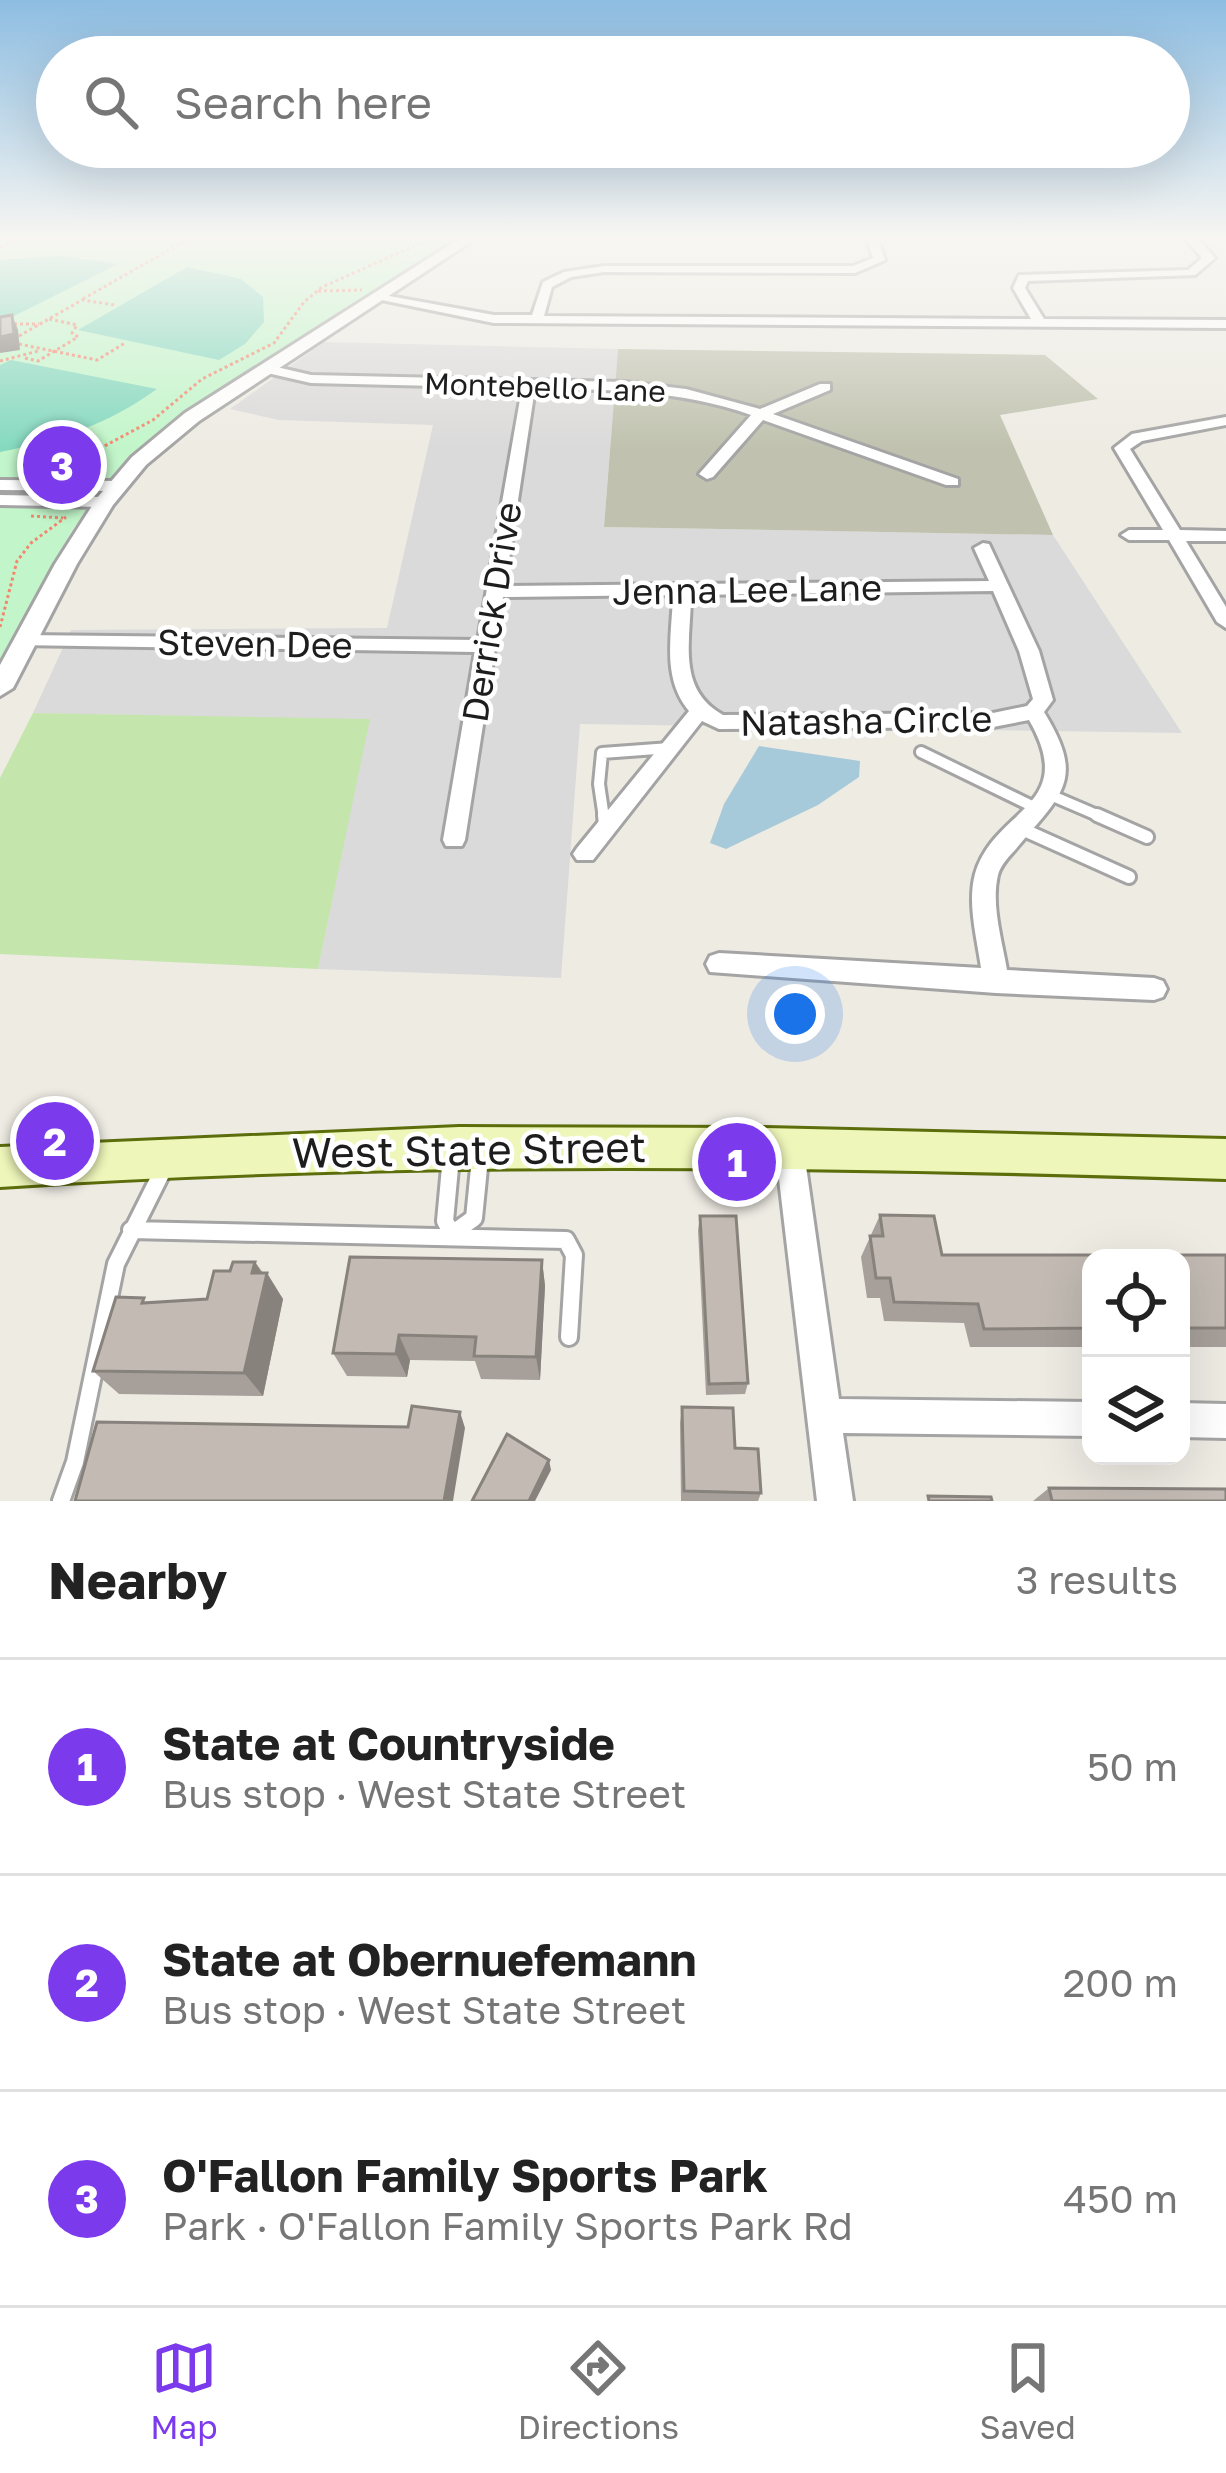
<!DOCTYPE html>
<meta charset="utf-8">
<style>
:root{--surface:#fff;--page:#f6f6f6;--text:#222;--muted:#767676;--line:#e0e0e0;--accent:#7c3aed}
body{margin:0;font-family:"Golos Text",sans-serif;background:var(--page);color:var(--text)}
.controls{position:absolute;right:36px;bottom:36px;display:grid;overflow:hidden;border-radius:24px;box-shadow:0 12px 48px #0002}
.controls button{width:108px;height:108px;display:grid;place-items:center;padding:0;border:0;border-bottom:3px solid var(--line);background:var(--surface);color:var(--text);font:60px sans-serif}
.you{position:absolute;left:795px;top:1014px;width:42px;height:42px;margin:-30px;border:9px solid #fff;border-radius:50%;background:#1a73e8;box-shadow:0 0 0 18px #1a73e833}
.badge{display:grid;place-items:center;width:78px;height:78px;border-radius:50%;background:var(--accent);color:#fff;font-size:39px;font-weight:700}
.pin{position:absolute;translate:-50% -50%;border:6px solid #fff;box-shadow:0 3px 12px #0006}
.list{margin:0;padding:0;list-style:none}
h2{display:flex;justify-content:space-between;align-items:center;height:156px;margin:0;padding:0 48px;font-size:51px}
h2 small{font-size:39px;font-weight:400;color:var(--muted)}
.list li{display:grid;grid-template-columns:78px 1fr auto;gap:36px;align-items:center;box-sizing:border-box;height:216px;padding:0 48px;border-top:3px solid var(--line)}
.list b{display:block;font-size:45px;white-space:nowrap}
.list p{margin:0;font-size:39px;white-space:nowrap;color:var(--muted)}
.list em{font-size:39px;font-style:normal;color:var(--muted)}
.icon{flex:none;width:66px;height:66px;fill:none;stroke:currentColor;stroke-width:2;stroke-linecap:round;stroke-linejoin:round}
.map{position:relative;flex:none;width:1226px;height:1501px;overflow:hidden}
.search{position:absolute;background:var(--surface);box-shadow:0 12px 48px #0002;left:36px;right:36px;top:36px;height:132px;display:flex;align-items:center;gap:30px;box-sizing:border-box;padding:0 42px;border-radius:66px;color:var(--muted);font-size:45px}
.sheet{height:804px;background:var(--surface)}
nav{display:flex;justify-content:space-around;align-items:center;box-sizing:border-box;height:168px;border-top:3px solid var(--line);background:var(--surface);font-size:33px;color:var(--muted)}
nav a{display:grid;justify-items:center;gap:6px}
nav .on{color:var(--accent)}
.map>svg:first-child{display:block}
.residential{fill:#dbdada}
.construction{fill:#c0c2af}
.grass{fill:#c4e5ac}
.park{fill:#c2f6ca}
.pitch{fill:#85d9bf}
.water{fill:#a6cad9}
.lines{fill:none;stroke-linecap:round;stroke-linejoin:round}
.service-far2-casing{stroke:#a4a4a4;stroke-width:16}
.service-far1-casing{stroke:#a4a4a4;stroke-width:18}
.service-casing{stroke:#a4a4a4;stroke-width:22}
.minor-casing{stroke:#a4a4a4;stroke-width:6}
.tertiary-casing{stroke:#a4a4a4;stroke-width:6}
.secondary-casing{stroke:#5c6d0b;stroke-width:6}
.path{stroke:#f28770;stroke-width:3;stroke-dasharray:3 3;stroke-linecap:butt}
.service-far2{stroke:#fff;stroke-width:10}
.service-far1{stroke:#fff;stroke-width:12}
.service{stroke:#fff;stroke-width:16}
.minor{fill:#fff;fill-rule:evenodd}
.tertiary{fill:#fff;fill-rule:evenodd}
.secondary{fill:#eef6ba;fill-rule:evenodd}
.wall{fill:#a7a09a}
.shaded-wall{fill:#88827d}
.building{fill:#c2bab3;stroke:#88827d;stroke-width:3}
.labels{text-anchor:middle;dominant-baseline:central;stroke-width:9;stroke-linejoin:round;paint-order:stroke}
.far-street-label{font-size:30px;fill:#1d1d1d;stroke:#fff}
.street-label{font-size:36px;fill:#1d1d1d;stroke:#fff}
.near-street-label{font-size:42px;fill:#1d1d1d;stroke:#fff}
</style>
<div class="map">
<svg width="1226" height="1501" viewBox="0 0 1226 1501">
<rect width="100%" height="100%" fill="#eeebe3"/>
<path class="residential" d="M 324,342 L 618,349 L 604,527 L 1053,535 L 1182,733 L 580,724 L 561,978 L 318,969 L 369,720 L 33,713 L 71,630 L 387,628 L 433,425 L 279,420 L 230,409 Z"/>
<path class="construction" d="M 618,349 L 1045,355 L 1098,399 L 1000,415 L 1053,535 L 604,527 Z"/>
<path class="grass" d="M 33,713 L 370,719 L 318,969 L 0,954 L 0,778 Z"/>
<path class="park" d="M 0,239 L 459,239 L 192,407 L 142,446 L 105,484 L 73,529 L 0,659 Z"/>
<path class="pitch" d="M 59,256 L 118,264 L 0,323 L 0,260 Z
M 187,267 L 241,279 L 263,297 L 264,322 L 245,344 L 219,360 L 78,330 Z
M 11,360 L 157,389 C 107,425 60,440 0,452 L 0,365 Z"/>
<path class="water" d="M 759,746 L 860,761 L 859,777 L 818,805 L 726,849 L 710,843 L 724,804 Z"/>
<g class="lines">
<defs>
<path id="service-far2" d="M 921,752 L 1036,808
M 1048,794 L 1104,818
M 604,818 L 599,784 L 602,753 L 670,748"/>
<path id="service-far1" d="M 604,815 L 605,825
M 1097,815 L 1147,837
M 1022,829 L 1129,877"/>
<path id="service" d="M 451,1157 L 445,1221 L 452,1234 L 474,1218 L 480,1158
M 131,1230 L 566,1240 L 574,1255 L 569,1337
M 61,1501 L 75,1462 L 116,1264 L 164,1168"/>
<path id="minor" d="M 867,239 L 878,239 L 885,260 L 855,273 L 604,272 L 571,277 L 552,287 L 544,316 L 1031,319 L 1013,288 L 1019,275 L 1188,270 L 1202,258 L 1186,239 L 1198,239 L 1215,258 L 1195,275 L 1028,281 L 1025,288 L 1044,319 L 1226,320 L 1226,328 L 494,323 L 372,298 L 378,294 L 494,315 L 532,315 L 543,282 L 564,272 L 604,266 L 853,266 L 873,258 Z
M 268,365 L 311,375 L 625,382 L 686,389 L 760,409 L 820,384 L 830,384 L 830,390 L 773,414 L 958,479 L 958,485 L 946,485 L 763,420 L 713,477 L 707,479 L 699,474 L 751,415 C 681,390 609,390 535,388 L 505,586 L 989,581 L 974,548 L 983,543 L 989,544 L 1039,651 L 1053,700 L 1044,712 C 1084,777 1065,792 1020,844 C 1012,854 1001,863 998,875 C 991,905 1002,940 1007,970 L 1154,978 L 1163,981 L 1167,989 L 1163,997 L 1154,1000 L 996,993 L 710,972 L 706,964 L 710,956 L 719,953 L 981,968 C 977,939 967,903 975,874 C 994,807 1080,808 1029,720 L 993,727 L 719,729 L 702,721 L 593,860 L 577,860 L 573,854 L 577,848 L 689,711 C 661,678 672,634 673,595 L 503,597 L 465,840 L 462,846 L 446,846 L 443,840 L 475,652 L 17,645 L 15,641 L 24,635 L 478,640 L 522,388 L 311,383 L 263,372 L 261,369 ZM 993,591 L 1019,651 L 1033,699 L 1027,706 L 993,713 L 723,715 C 676,689 691,640 691,595 Z
M 1226,417 L 1226,425 L 1142,441 L 1130,449 L 1180,530 L 1226,531 L 1226,541 L 1186,541 L 1226,607 L 1226,628 L 1217,622 L 1169,540 L 1129,540 L 1121,535 L 1129,530 L 1163,530 L 1114,448 L 1132,434 Z
M 0,480 L 117,481 L 125,486 L 117,491 L 0,490 Z
M 0,495 L 104,497 L 112,502 L 104,507 L 0,505 Z
M 789,1131 L 799,1135 L 803,1145 L 839,1399 L 1091,1402 L 1091,1436 L 843,1433 L 853,1501 L 817,1501 L 775,1145 L 779,1135 Z
M 1181,1403 L 1226,1404 L 1226,1438 L 1181,1437 Z"/>
<path id="tertiary" d="M 459,239 L 475,239 L 199,421 L 146,465 L 113,505 L 77,564 L 13,688 L 0,696 L 0,665 L 55,564 L 97,498 L 132,457 L 185,413 Z"/>
<path id="secondary" d="M 459,1127 L 766,1128 L 1226,1139 L 1226,1179 C 817,1166 409,1160 0,1187 L 0,1147 Z"/>
</defs>
<use href="#service-far2" class="service-far2-casing"/>
<use href="#service-far1" class="service-far1-casing"/>
<use href="#service" class="service-casing"/>
<use href="#minor" class="minor-casing"/>
<use href="#tertiary" class="tertiary-casing"/>
<use href="#secondary" class="secondary-casing"/>
<path class="path" d="M 0,247 L 19,239
M 318,291 L 362,290
M 83,299 L 188,239
M 14,324 L 39,324
M 19,336 L 82,300 L 115,305
M 19,344 L 97,360 L 125,343
M 25,358 L 38,361 L 78,337 L 72,333 L 77,325 L 49,319
M 0,361 L 38,351
M 76,462 L 97,467
M 25,470 L 84,457 L 153,420 L 202,379 L 274,343 L 304,302 L 322,287 L 430,239
M 31,516 L 63,518
M 0,627 L 17,561 L 31,543 L 66,517"/>
<use href="#service-far2" class="service-far2"/>
<use href="#service-far1" class="service-far1"/>
<use href="#service" class="service"/>
<use href="#minor" class="minor"/>
<use href="#tertiary" class="tertiary"/>
<use href="#secondary" class="secondary"/>
</g>
<path class="wall" d="M 880,1215 L 942,1255 L 1226,1255 L 1226,1347 L 1181,1347 L 1181,1258 L 1091,1258 L 1091,1347 L 970,1347 L 964,1323 L 884,1321 L 880,1298 L 867,1298 L 861,1257 Z
M 700,1216 L 748,1383 L 745,1394 L 706,1395 L 698,1230 Z
M 542,1260 L 545,1286 L 540,1380 L 481,1379 L 475,1361 L 410,1360 L 407,1377 L 347,1376 L 333,1353 Z
M 255,1262 L 283,1299 L 263,1396 L 119,1394 L 93,1371 L 148,1303 L 207,1299 L 230,1271 Z
M 682,1407 L 735,1448 L 761,1493 L 758,1501 L 681,1501 L 680,1423 Z
M 1049,1488 L 1226,1501 L 1033,1501 Z"/>
<path class="shaded-wall" d="M 12,315 L 18,330 L 20,350 L 0,353 L 0,337 Z
M 542,1260 L 545,1286 L 540,1380 L 536,1357 Z
M 255,1262 L 265,1279 L 267,1273 L 283,1299 L 263,1396 L 244,1373 L 252,1273 Z
M 399,1335 L 410,1360 L 407,1377 L 396,1354 Z
M 460,1412 L 465,1428 L 453,1501 L 444,1501 Z
M 549,1460 L 551,1470 L 535,1501 L 529,1501 Z"/>
<path class="building" d="M 12,315 L 14,334 L 0,337 L 0,317 Z
M 880,1215 L 934,1216 L 942,1255 L 1226,1255 L 1226,1328 L 1181,1328 L 1181,1258 L 1091,1258 L 1091,1328 L 984,1329 L 978,1304 L 894,1302 L 890,1278 L 876,1278 L 870,1236 L 883,1236 Z
M 700,1216 L 736,1216 L 748,1383 L 709,1384 Z
M 350,1257 L 542,1260 L 536,1357 L 474,1356 L 476,1337 L 399,1335 L 396,1354 L 333,1353 Z
M 233,1262 L 255,1262 L 252,1273 L 267,1273 L 244,1373 L 93,1371 L 116,1297 L 144,1298 L 142,1303 L 207,1299 L 214,1271 L 230,1271 Z
M 412,1406 L 460,1412 L 444,1501 L 75,1501 L 97,1422 L 408,1427 Z
M 682,1407 L 733,1408 L 735,1448 L 758,1449 L 761,1493 L 684,1491 Z
M 507,1434 L 549,1460 L 529,1501 L 472,1501 Z
M 1049,1488 L 1226,1489 L 1226,1501 L 1052,1501 Z
M 928,1496 L 991,1497 L 992,1501 L 929,1501 Z"/>
<linearGradient id="sky" x2="0" y2="1"><stop stop-color="#8dbde2"/><stop offset="0.53" stop-color="#f7f6f2"/><stop offset="1" stop-color="#f7f6f2" stop-opacity="0"/></linearGradient>
<rect width="1226" height="449" fill="url(#sky)"/>
<g class="labels">
<g class="far-street-label">
<text transform="translate(545 387) rotate(2)">Montebello Lane</text>
</g>
<g class="street-label">
<text transform="translate(747 589) rotate(-1)">Jenna Lee Lane</text>
<text transform="translate(491 612) rotate(-81)">Derrick Drive</text>
<text transform="translate(255 643) rotate(1)">Steven Dee</text>
<text transform="translate(866 720) rotate(-1)">Natasha Circle</text>
</g>
<g class="near-street-label">
<text transform="translate(469 1149) rotate(-1)">West State Street</text>
</g>
</g>
</svg>
<div class="controls">
<button><svg class="icon" aria-label="locate" viewBox="0 0 24 24"><circle cx="12" cy="12" r="6"/><path d="M12 2v4M12 18v4M2 12h4M18 12h4"/></svg></button>
<button><svg class="icon" aria-label="layers" viewBox="0 0 24 24"><path d="M12 4l9 5-9 5-9-5zM3 14l9 5 9-5"/></svg></button>
</div>
<div class="you"></div>
<div class="pin badge" style="left:737px;top:1162px">1</div>
<div class="pin badge" style="left:55px;top:1141px">2</div>
<div class="pin badge" style="left:62px;top:465px">3</div>
<div class="search"><svg class="icon" aria-label="search" viewBox="0 0 24 24"><circle cx="10" cy="10" r="6"/><path d="M15 15l6 6"/></svg>Search here</div>
</div>
<section class="sheet">
<h2>Nearby<small>3 results</small></h2>
<ul class="list">
<li><span class="badge">1</span><div><b>State at Countryside</b><p>Bus stop · West State Street</p></div><em>50 m</em></li>
<li><span class="badge">2</span><div><b>State at Obernuefemann</b><p>Bus stop · West State Street</p></div><em>200 m</em></li>
<li><span class="badge">3</span><div><b>O'Fallon Family Sports Park</b><p>Park · O'Fallon Family Sports Park Rd</p></div><em>450 m</em></li>
</ul>
</section>
<nav>
<a class="on"><svg class="icon" aria-label="map" viewBox="0 0 24 24"><path d="M3 6l6-2 6 2 6-2v14l-6 2-6-2-6 2zM9 4v14M15 6v14"/></svg>Map</a>
<a><svg class="icon" aria-label="directions" viewBox="0 0 24 24"><path d="M12 3l9 9-9 9-9-9zM9 14v-3h6M13 9l2 2-2 2"/></svg>Directions</a>
<a><svg class="icon" aria-label="saved" viewBox="0 0 24 24"><path d="M7 4h10v16l-5-4-5 4z"/></svg>Saved</a>
</nav>
